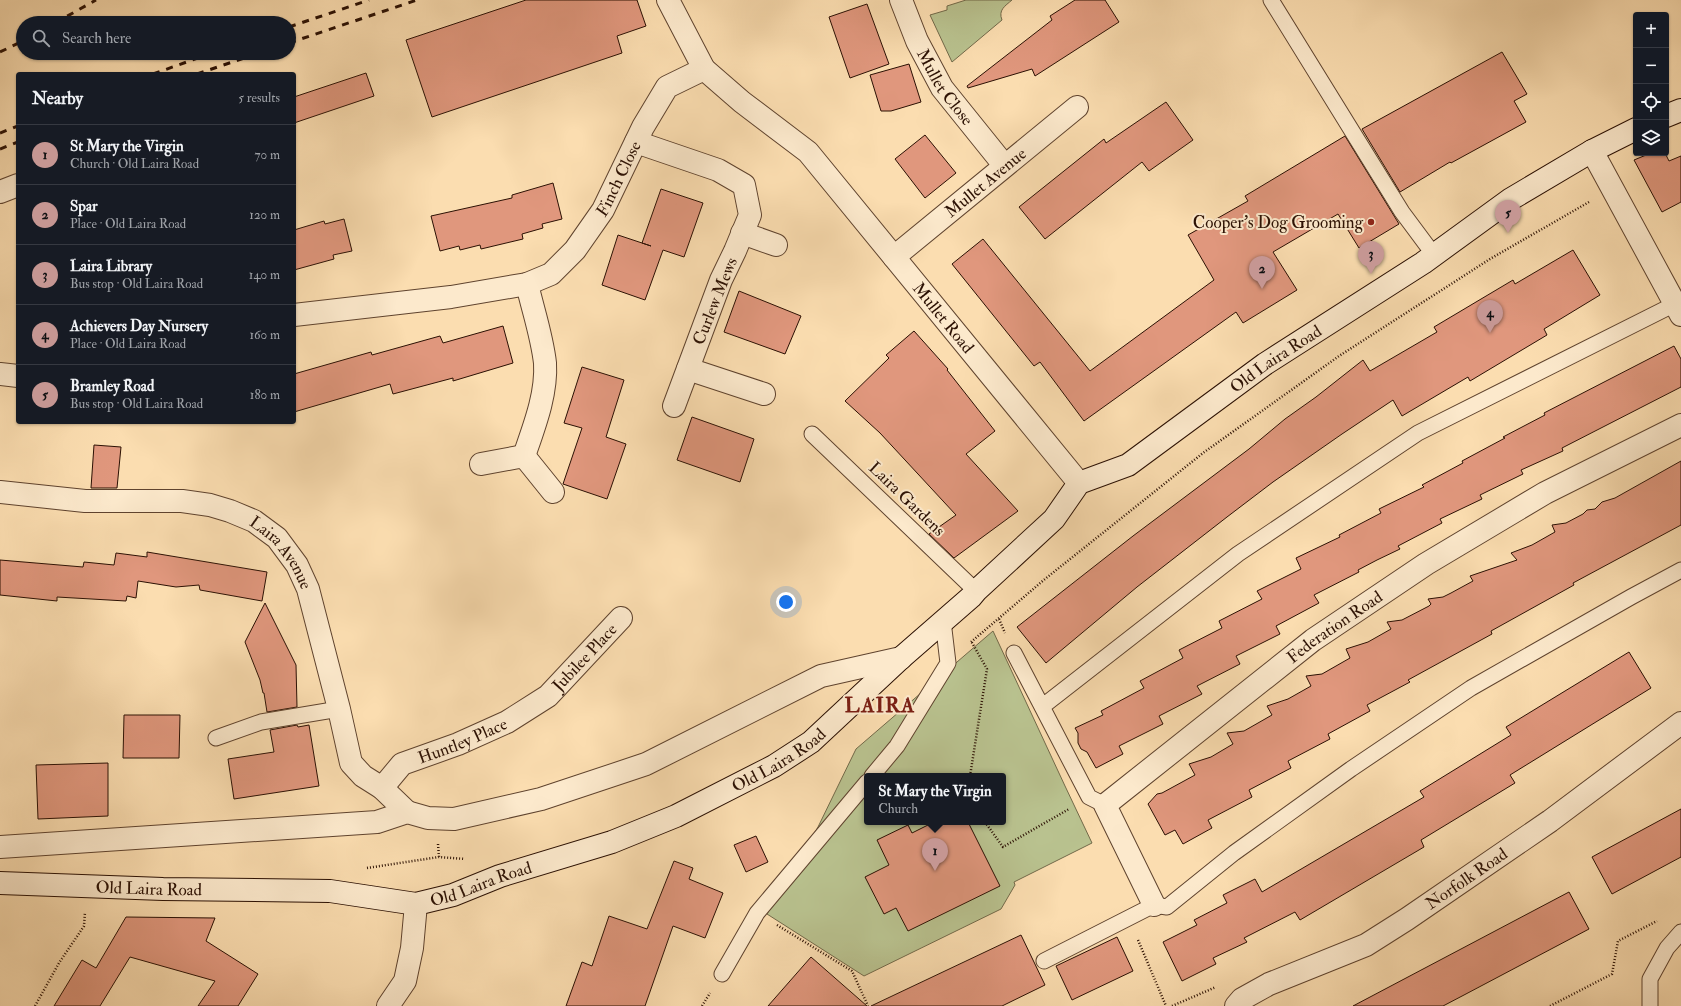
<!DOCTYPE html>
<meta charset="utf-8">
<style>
:root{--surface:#171b24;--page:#242831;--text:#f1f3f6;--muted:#9ea1a6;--line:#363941;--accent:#c59692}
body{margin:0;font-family:"IM FELL Double Pica",serif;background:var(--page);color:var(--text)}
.controls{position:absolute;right:12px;top:12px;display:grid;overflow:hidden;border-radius:4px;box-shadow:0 1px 3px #0004}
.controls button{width:36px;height:36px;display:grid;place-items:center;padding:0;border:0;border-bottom:1px solid var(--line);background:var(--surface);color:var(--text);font:20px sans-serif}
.you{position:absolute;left:786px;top:602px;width:14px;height:14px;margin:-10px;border:3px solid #fff;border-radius:50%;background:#1a73e8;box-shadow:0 0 0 6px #1a73e833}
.badge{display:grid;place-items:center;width:26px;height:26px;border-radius:50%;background:var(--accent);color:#111;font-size:13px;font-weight:700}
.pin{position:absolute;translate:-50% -33px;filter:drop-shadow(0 1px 2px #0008)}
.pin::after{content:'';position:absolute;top:21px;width:14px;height:12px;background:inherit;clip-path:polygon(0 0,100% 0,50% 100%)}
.popup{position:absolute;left:864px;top:773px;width:142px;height:52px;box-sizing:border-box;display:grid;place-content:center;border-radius:4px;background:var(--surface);filter:drop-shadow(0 1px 3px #0005);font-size:13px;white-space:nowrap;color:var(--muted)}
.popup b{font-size:15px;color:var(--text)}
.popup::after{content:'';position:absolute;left:50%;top:100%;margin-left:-8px;border:8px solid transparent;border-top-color:var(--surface)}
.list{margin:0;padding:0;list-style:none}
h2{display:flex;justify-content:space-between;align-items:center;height:52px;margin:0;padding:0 16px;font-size:17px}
h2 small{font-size:13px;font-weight:400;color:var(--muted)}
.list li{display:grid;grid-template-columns:26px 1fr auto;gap:12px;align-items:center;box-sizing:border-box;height:60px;padding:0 16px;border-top:1px solid var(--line)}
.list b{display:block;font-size:15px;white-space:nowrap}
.list p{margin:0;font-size:13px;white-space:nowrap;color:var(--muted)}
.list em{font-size:13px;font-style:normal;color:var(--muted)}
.icon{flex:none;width:22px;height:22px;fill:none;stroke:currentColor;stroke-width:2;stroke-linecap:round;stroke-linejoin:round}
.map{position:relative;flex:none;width:1681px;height:1006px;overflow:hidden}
.search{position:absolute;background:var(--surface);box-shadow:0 1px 3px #0004;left:16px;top:16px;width:280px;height:44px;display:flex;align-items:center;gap:10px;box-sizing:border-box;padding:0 14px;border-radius:22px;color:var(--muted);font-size:15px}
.panel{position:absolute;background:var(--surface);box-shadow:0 1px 3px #0004;left:16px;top:72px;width:280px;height:352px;border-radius:4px}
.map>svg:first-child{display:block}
.green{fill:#b9c28f;stroke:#726949;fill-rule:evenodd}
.building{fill:#e0977d;stroke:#2b1003}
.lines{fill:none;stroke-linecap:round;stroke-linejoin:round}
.lane-casing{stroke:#5f432e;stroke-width:17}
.street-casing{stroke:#5f432e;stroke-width:24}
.secondary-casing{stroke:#2b1003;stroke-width:24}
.path{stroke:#2b1003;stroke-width:2.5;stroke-dasharray:1 2;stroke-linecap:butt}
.lane{stroke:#fce9cc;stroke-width:15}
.street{stroke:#fce9cc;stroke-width:22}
.secondary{stroke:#fce9cc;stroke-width:22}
.rail{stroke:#2b1003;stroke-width:3;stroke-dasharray:7 7;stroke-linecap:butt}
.poi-dot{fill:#8f2418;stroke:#fce9cc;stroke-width:1.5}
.labels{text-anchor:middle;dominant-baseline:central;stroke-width:4;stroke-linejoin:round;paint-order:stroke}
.street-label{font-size:17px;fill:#2b1003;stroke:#fce9cc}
.poi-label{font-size:17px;fill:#2b1003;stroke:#fce9cc;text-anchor:end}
.district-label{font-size:21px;font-weight:bold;letter-spacing:1px;fill:#7a1f14;stroke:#fce9cc}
</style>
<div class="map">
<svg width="1681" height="1006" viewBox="0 0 1681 1006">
<rect width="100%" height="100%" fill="#fbddb0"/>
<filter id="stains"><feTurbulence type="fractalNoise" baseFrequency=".005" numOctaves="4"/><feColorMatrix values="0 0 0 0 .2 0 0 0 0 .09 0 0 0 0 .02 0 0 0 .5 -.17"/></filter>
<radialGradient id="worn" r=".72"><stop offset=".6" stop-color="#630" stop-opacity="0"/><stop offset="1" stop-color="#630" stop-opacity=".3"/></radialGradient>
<path class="green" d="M 966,0 L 1012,0 C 1005,6 998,10 1002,20 L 952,62 L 930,15 L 947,10 L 947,6 Z
M 993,631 L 1065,786 L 1092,843 L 1014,882 L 1015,885 L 1001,909 L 864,976 L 767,914 L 818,827 L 856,749 ZM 867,776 L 1003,776 L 1003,822 L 867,822 Z"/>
<path class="building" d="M 526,0 L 637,0 L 646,26 L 617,36 L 622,53 L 432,117 L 406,40 Z
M 1075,0 L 1105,0 L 1119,22 L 1035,76 L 1032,69 L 968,88 L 967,86 L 1052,20 L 1050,16 Z
M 867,4 L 889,64 L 850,78 L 829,17 Z
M 1502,52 L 1527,94 L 1514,101 L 1526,122 L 1451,163 L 1450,162 L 1400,192 L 1362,129 Z
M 909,64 L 921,102 L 891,111 L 881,111 L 870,75 Z
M 366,73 L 374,96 L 294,123 L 294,97 Z
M 1166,102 L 1193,140 L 1149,171 L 1142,162 L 1045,239 L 1019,207 L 1104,139 L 1106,143 Z
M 925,135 L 956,173 L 925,198 L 895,159 Z
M 1345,136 L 1399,224 L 1359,248 L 1338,214 L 1273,252 L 1297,290 L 1243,323 L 1236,312 L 1084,421 L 1040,362 L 1034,366 L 952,264 L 983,239 L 1090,371 L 1214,280 L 1188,235 L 1248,201 L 1245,196 Z
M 1651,153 L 1665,153 L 1669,161 L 1681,156 L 1681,202 L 1662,212 L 1634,160 Z
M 553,183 L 562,219 L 542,224 L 543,228 L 522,234 L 523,239 L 481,249 L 480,245 L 460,250 L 459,246 L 440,251 L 431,216 L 512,198 L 512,195 Z
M 661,189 L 703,203 L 684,257 L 663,250 L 645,300 L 602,285 L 618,235 L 651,246 L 642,243 Z
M 344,219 L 352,251 L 333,255 L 334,259 L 294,270 L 294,230 L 324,221 L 325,224 Z
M 1573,250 L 1600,295 L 1544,329 L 1547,335 L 1470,381 L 1468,377 L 1402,416 L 1393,400 L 1342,434 L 1273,482 L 1227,517 L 1137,587 L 1046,663 L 1017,627 L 1133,536 L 1249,449 L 1285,419 L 1316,397 L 1363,360 L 1370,371 L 1437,332 L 1434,327 L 1513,280 L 1515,284 Z
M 739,291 L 801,316 L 785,354 L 724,332 Z
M 503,326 L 513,363 L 453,381 L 453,378 L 393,394 L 390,384 L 294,412 L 294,374 L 371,352 L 372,355 L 440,336 L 443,343 Z
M 914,331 L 948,369 L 947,370 L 995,431 L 966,454 L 1018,511 L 954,558 L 929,534 L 956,515 L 880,433 L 845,401 L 889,358 L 886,355 Z
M 1674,346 L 1681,359 L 1681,387 L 1562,448 L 1563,451 L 1521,470 L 1523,474 L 1480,495 L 1482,499 L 1440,519 L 1442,523 L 1398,546 L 1400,549 L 1377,560 L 1358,570 L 1359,572 L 1314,595 L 1319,603 L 1276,626 L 1280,634 L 1236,656 L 1240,664 L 1197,686 L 1202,694 L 1159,716 L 1163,724 L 1119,746 L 1123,754 L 1096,768 L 1087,752 L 1081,749 L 1078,743 L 1078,733 L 1075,728 L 1103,715 L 1101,711 L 1144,688 L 1140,681 L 1183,658 L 1179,650 L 1222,628 L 1219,621 L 1262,599 L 1257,591 L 1301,569 L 1296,558 L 1340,537 L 1339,535 L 1381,513 L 1379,509 L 1424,487 L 1422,485 L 1463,463 L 1462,461 L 1505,438 L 1503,437 L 1545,415 L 1544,413 Z
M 582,367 L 624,380 L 606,437 L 626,444 L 607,499 L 563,484 L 582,428 L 564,423 Z
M 692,417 L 754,439 L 740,482 L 677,460 Z
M 94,445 L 121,447 L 117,488 L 91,488 Z
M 1681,461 L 1681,525 L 1573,583 L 1574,585 L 1491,631 L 1492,634 L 1408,680 L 1410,682 L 1367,705 L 1370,711 L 1328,734 L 1330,739 L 1288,761 L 1291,768 L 1249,790 L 1252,797 L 1208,820 L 1212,828 L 1183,844 L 1175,830 L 1165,835 L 1148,804 L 1157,794 L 1162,793 L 1195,775 L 1189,764 L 1211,757 L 1233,744 L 1227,733 L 1244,731 L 1272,715 L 1267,706 L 1288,699 L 1311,686 L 1306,676 L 1322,674 L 1350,658 L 1346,649 L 1368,642 L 1391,629 L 1387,622 L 1402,620 L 1429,606 L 1431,604 L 1428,599 L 1443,597 L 1451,593 L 1473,581 L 1470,576 L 1517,560 L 1511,553 L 1532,545 L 1555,532 L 1552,525 L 1566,523 L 1583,514 L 1587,510 L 1595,509 L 1602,502 L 1615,498 Z
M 147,552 L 267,572 L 262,601 L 200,590 L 199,585 L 176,587 L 138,581 L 136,598 L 127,596 L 126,601 L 57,597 L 57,601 L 0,595 L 0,560 L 83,567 L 84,562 L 114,565 L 116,553 L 147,557 Z
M 265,603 L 296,665 L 297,707 L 267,712 L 264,693 L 263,693 L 260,680 L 245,642 Z
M 1629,652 L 1651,688 L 1510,775 L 1515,783 L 1421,840 L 1424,847 L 1300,920 L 1295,912 L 1244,938 L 1247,942 L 1213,958 L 1216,964 L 1182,981 L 1163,942 L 1197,925 L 1194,920 L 1227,903 L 1223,895 L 1255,879 L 1262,892 L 1424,797 L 1420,791 L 1511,735 L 1506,727 Z
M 124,715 L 180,715 L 179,758 L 123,758 Z
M 297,725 L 298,727 L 309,725 L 319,786 L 234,799 L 228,759 L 274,752 L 270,730 Z
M 108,763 L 108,816 L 38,819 L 36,765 Z
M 1681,809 L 1681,857 L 1612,894 L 1592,857 Z
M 934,822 L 968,822 L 1000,886 L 908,931 L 896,908 L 884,914 L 865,877 L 889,865 L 877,840 L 908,825 L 912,833 Z
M 756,836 L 768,862 L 746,872 L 734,845 Z
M 674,861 L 693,868 L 689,879 L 723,893 L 705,938 L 673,926 L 645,1006 L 566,1006 L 582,962 L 592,966 L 609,916 L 647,929 Z
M 1569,892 L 1589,929 L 1464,995 L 1443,1006 L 1353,1006 Z
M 126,917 L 215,918 L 206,941 L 258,974 L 238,1006 L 198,1006 L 215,981 L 130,957 L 100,1006 L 54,1006 L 82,960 L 96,968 Z
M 1021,935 L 1045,985 L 1002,1006 L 871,1006 Z
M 1117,937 L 1133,971 L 1072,1000 L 1056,966 Z
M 811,957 L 867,1006 L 768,1006 Z"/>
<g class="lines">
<defs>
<path id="lane" d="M 1271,0 L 1402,212 L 1434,255
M 812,434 L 976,591
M 1014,653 L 1089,797 L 1105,805
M 1043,706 L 1238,554 L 1418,433 L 1675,304
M 216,738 L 261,722 L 339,709
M 872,776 L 897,746 L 948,663 L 943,621
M 1044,961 L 1154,905 L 1167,907 L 1234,853 L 1351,769 L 1471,688 L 1631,597 L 1681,570
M 722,974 L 757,913 L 867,782
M 1650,1006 L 1650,979 L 1667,948 L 1681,932"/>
<g id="street">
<path id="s1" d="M 668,0 L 704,69 L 742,102 L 808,152 L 1079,483"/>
<path id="s2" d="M 901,0 L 917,41 L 942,88 L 1004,165"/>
<path d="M 636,142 L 718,170 L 744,185 L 750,215 L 735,251 L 721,280 L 674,406"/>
<path d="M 1592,151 L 1681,315"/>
<path d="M 0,192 L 18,185"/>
<path d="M 742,233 L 776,245"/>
<path id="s3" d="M 894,257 L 1077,107"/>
<path id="s4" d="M 294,315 L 451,297 L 527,284 L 551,274 L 575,250 L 603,210 L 643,127 L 667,87 L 704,69"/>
<path d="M 688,369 L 764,394"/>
<path d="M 0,374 L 18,376"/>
<path d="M 524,456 C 534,427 547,394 545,363 C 542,336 533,310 527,284"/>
<path d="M 481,464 L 524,456 L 553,492"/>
<path id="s5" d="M 0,492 L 85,501 L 182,501 L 210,505 L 230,511 L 254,521 L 277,538 L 297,565 L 308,589 L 339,709 L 351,763 L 363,776 L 382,788 L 407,812"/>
<path id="s6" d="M 382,788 L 402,764 L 458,744 L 507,722 L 548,696 L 621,618"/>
<path d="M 0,847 L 377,822 L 407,812 L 428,818 L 454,819 L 541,799 L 646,764 L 821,676 L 901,658"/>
<path id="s7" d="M 1154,905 L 1105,805 L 1313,640 L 1426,564 L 1545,493 L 1681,425"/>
<path d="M 388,1006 L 405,981 L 412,948 L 416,904"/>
<path id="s8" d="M 1236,1006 L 1242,999 L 1269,984 L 1366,945 L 1407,919 L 1550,821 L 1681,723"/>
</g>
<g id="secondary">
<path d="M 1666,116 L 1681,110"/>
<path id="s9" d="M 0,883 L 163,889 L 330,891 L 416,904 L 453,895 L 500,876 L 612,842 L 676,816 L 774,766 L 811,742 L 901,658 L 971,597 L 976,591 L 1054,519 L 1079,483 L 1128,465 L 1265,364 L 1423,263 L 1511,199 L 1592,151 L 1636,129"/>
</g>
</defs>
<use href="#lane" class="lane-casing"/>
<use href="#street" class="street-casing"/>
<use href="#secondary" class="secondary-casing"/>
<path class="path" d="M 999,619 L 1005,633
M 971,642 L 1045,579 L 1203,453 L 1339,356 L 1490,259 L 1589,202
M 970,776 L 987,669 L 971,641
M 985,822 L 1003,847 L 1069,809
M 438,844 L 439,857
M 367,868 L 439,857 L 465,859
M 777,925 L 852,971 L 868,1006
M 1138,940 L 1166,1006
M 35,1006 L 59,963 L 84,926 L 85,912
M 702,1006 L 710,993
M 1172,1006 L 1216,987
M 1550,1006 L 1612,974 L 1618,941 L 1657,921"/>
<use href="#lane" class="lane"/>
<use href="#street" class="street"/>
<use href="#secondary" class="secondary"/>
<path class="rail" d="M 55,23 L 96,0
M 289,27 L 369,0
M 289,43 L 417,0
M 0,52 L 23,41
M 153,74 L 212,53
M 197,74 L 259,53
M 0,133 L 18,126
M 0,149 L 18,142"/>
</g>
<circle class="poi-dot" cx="1371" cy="222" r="4"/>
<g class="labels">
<g class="street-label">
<text stroke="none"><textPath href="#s2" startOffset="98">Mullet Close</textPath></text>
<text stroke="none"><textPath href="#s4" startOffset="379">Finch Close</textPath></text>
<text stroke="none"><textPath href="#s3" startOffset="118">Mullet Avenue</textPath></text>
<text transform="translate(715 301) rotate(-68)">Curlew Mews</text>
<text stroke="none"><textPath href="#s1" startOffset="425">Mullet Road</textPath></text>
<text stroke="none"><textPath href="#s9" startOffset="1454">Old Laira Road</textPath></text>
<text transform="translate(907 499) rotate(44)">Laira Gardens</text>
<text stroke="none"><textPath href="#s5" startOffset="300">Laira Avenue</textPath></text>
<text stroke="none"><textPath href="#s7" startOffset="402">Federation Road</textPath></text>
<text stroke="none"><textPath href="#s6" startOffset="246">Jubilee Place</textPath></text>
<text stroke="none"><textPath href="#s6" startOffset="96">Huntley Place</textPath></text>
<text stroke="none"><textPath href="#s9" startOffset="809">Old Laira Road</textPath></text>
<text stroke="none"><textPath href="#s8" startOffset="265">Norfolk Road</textPath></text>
<text stroke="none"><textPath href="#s9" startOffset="485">Old Laira Road</textPath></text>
<text stroke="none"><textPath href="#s9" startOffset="149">Old Laira Road</textPath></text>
</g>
<g class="poi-label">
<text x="1363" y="222">Cooper's Dog Grooming</text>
</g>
<g class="district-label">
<text x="880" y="705">LAIRA</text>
</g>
</g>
<rect width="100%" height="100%" filter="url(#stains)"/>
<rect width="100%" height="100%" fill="url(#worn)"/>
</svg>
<div class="controls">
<button>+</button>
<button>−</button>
<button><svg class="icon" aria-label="locate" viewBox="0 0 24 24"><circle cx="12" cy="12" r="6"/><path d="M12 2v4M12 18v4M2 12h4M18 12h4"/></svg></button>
<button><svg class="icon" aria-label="layers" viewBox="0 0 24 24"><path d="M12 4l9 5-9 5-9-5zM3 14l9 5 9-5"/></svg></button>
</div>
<div class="you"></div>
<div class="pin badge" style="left:935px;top:871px">1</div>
<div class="popup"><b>St Mary the Virgin</b>Church</div>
<div class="pin badge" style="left:1262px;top:289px">2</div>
<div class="pin badge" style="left:1371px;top:274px">3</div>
<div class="pin badge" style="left:1490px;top:333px">4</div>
<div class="pin badge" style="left:1508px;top:233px">5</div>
<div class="search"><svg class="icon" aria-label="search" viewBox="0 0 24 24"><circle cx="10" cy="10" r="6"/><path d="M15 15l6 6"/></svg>Search here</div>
<section class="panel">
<h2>Nearby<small>5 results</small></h2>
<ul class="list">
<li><span class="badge">1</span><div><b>St Mary the Virgin</b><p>Church · Old Laira Road</p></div><em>70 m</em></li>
<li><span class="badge">2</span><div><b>Spar</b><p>Place · Old Laira Road</p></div><em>120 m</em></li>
<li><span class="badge">3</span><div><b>Laira Library</b><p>Bus stop · Old Laira Road</p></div><em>140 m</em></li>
<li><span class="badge">4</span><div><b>Achievers Day Nursery</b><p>Place · Old Laira Road</p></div><em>160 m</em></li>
<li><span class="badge">5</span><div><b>Bramley Road</b><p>Bus stop · Old Laira Road</p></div><em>180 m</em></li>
</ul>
</section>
</div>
